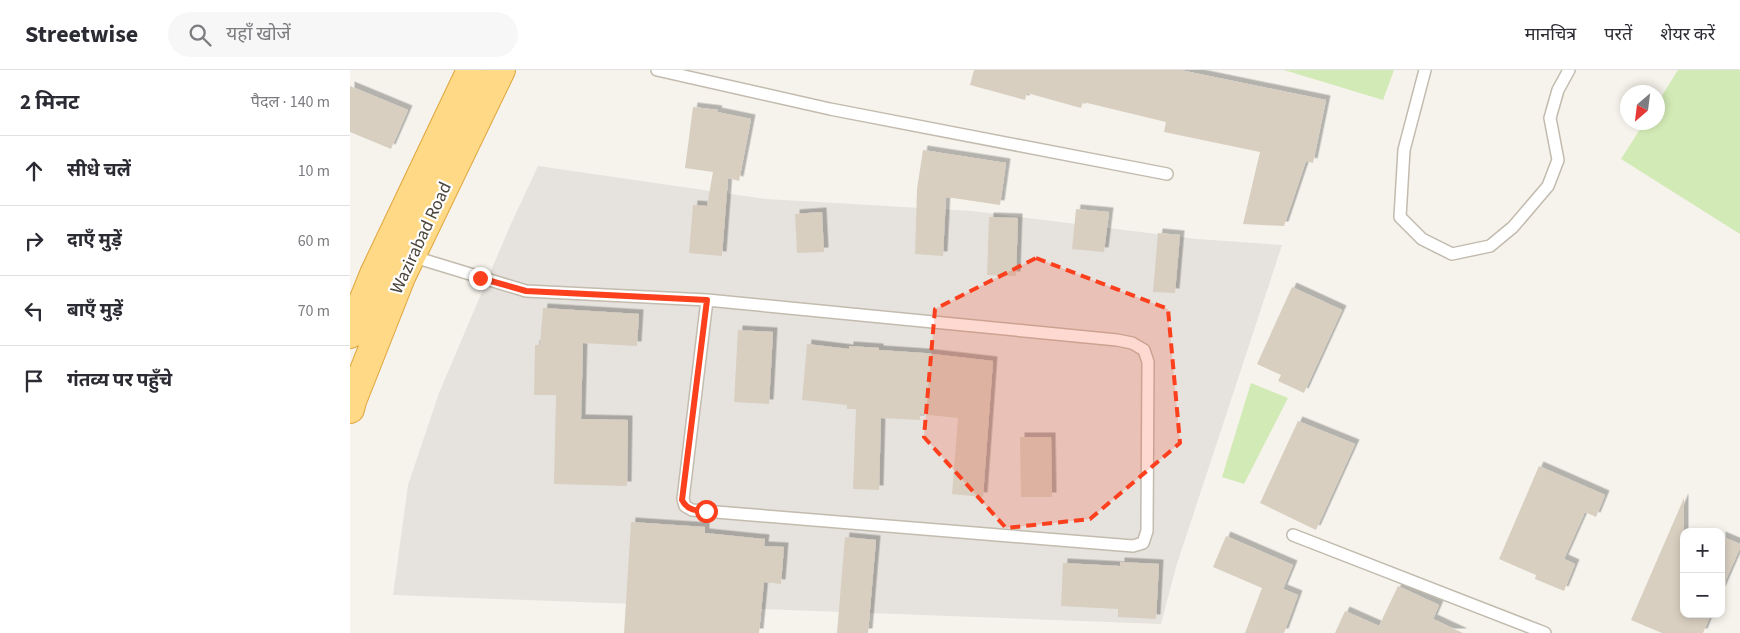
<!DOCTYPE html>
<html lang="hi">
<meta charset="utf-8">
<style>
:root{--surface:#fff;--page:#f7f7f7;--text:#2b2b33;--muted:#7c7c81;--line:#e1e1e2}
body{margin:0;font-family:"Source Sans 3","Noto Sans Devanagari",sans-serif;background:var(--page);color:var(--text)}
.controls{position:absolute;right:15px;bottom:15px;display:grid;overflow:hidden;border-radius:10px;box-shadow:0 2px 8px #0003}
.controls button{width:45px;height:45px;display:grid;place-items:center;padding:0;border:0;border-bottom:1px solid var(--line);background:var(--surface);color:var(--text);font:25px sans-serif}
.compass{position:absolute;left:1270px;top:15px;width:45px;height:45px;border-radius:50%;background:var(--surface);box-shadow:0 2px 8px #0003;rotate:208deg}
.stop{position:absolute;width:15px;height:15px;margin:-11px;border:4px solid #fc3f1d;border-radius:50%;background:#fff}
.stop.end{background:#fc3f1d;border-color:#fff;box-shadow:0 1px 5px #0008}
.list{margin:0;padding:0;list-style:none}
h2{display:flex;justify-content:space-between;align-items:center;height:65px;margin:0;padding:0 20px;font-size:21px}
h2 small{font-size:16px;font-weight:400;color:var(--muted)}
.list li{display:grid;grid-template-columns:32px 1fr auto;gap:15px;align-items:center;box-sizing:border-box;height:70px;padding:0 20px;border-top:1px solid var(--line)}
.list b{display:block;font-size:19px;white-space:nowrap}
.list em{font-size:16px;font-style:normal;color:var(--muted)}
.icon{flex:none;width:28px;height:28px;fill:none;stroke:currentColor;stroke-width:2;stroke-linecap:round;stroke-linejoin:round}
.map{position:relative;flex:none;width:1390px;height:563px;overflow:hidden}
header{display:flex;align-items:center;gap:30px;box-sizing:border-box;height:70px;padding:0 25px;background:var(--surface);border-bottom:1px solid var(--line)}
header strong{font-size:24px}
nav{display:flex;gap:28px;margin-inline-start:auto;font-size:18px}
.search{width:350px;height:45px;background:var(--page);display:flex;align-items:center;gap:12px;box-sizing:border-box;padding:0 18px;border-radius:28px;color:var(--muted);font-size:19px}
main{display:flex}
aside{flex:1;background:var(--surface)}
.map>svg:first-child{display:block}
.industrial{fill:#e6e2dd}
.green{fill:#d2eab5}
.building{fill:#d8cfc1;filter:url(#shadow)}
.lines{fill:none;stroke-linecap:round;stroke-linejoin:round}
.service-casing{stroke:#c2bbae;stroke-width:14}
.trunk-casing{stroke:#e0a43c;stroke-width:30}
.service{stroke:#fff;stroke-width:11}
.trunk{stroke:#ffd985;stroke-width:28}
.route{stroke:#fc3f1d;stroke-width:6}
.marked{fill:#fc3f1d;fill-opacity:0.2;stroke:#fc3f1d;stroke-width:4;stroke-dasharray:10 6;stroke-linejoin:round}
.labels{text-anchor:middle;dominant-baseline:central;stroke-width:4.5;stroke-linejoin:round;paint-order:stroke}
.street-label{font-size:18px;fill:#4b4439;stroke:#fff}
</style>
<header>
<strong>Streetwise</strong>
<div class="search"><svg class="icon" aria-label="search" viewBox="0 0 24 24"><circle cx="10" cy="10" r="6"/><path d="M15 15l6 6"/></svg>यहाँ खोजें</div>
<nav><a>मानचित्र</a><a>परतें</a><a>शेयर करें</a></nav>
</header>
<main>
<aside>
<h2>2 मिनट<small>पैदल · 140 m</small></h2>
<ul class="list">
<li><svg class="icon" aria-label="ahead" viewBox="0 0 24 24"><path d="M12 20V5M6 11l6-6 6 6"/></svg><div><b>सीधे चलें</b></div><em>10 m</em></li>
<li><svg class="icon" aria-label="right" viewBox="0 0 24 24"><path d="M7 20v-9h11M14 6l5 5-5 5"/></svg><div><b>दाएँ मुड़ें</b></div><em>60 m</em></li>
<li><svg class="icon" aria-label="left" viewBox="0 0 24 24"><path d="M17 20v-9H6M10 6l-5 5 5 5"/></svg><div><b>बाएँ मुड़ें</b></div><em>70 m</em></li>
<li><svg class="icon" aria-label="arrive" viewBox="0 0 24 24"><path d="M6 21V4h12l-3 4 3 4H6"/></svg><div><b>गंतव्य पर पहुँचे</b></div></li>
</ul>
</aside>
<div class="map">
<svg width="1390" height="563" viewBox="0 0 1390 563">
<defs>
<filter id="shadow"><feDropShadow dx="4.5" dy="-4.5" stdDeviation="0" flood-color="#0004"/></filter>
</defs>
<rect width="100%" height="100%" fill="#f6f3ec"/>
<path class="industrial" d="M 188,96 L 416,129 L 623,141 L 847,169 L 932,175 L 826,497 L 811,554 L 43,525 L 58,415 L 89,323 L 160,156 Z"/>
<path class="green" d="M 934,0 L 1044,0 L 1033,30 Z
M 1328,0 L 1390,0 L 1390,164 L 1271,89 L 1294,53 L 1308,52 L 1308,32 Z
M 901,313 L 938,328 L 894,414 L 872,407 Z"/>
<path class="building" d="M 624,0 L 830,0 L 976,30 L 963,93 L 956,91 L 934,156 L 893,154 L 910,82 L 814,62 L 816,52 L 733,32 L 731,38 L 677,23 L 675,30 L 620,15 Z
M 0,16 L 58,40 L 41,79 L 0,62 Z
M 343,37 L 368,40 L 367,42 L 401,49 L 389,111 L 378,108 L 372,186 L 339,183 L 343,135 L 357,136 L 363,102 L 335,98 Z
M 573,80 L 656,93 L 650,135 L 596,127 L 593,186 L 565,184 L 567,119 Z
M 726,139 L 759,142 L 754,182 L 722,179 Z
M 472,142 L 474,182 L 447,183 L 445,144 Z
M 639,147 L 668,148 L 666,206 L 637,205 Z
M 808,163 L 830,165 L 825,223 L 803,222 Z
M 942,217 L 992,240 L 954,323 L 928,311 L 931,305 L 907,294 Z
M 193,238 L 289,244 L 287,276 L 233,273 L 231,349 L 278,350 L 277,416 L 204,414 L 206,325 L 184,325 L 185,275 L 190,275 Z
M 388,260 L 423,262 L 419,334 L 384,332 Z
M 457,274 L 499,279 L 499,276 L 529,278 L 529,280 L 574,283 L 643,291 L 633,427 L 602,424 L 608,348 L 570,344 L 570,350 L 531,348 L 529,420 L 503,419 L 506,339 L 497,339 L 497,335 L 452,330 Z
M 948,351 L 1005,374 L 966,460 L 910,433 Z
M 670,367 L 701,367 L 702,427 L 671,427 Z
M 1189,396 L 1255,425 L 1246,447 L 1235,442 L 1214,489 L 1225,494 L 1214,521 L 1185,509 L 1186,505 L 1149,489 Z
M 1334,428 L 1334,544 L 1361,544 L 1353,563 L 1312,563 L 1281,550 Z
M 281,452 L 355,457 L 355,463 L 415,469 L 414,476 L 434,477 L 431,514 L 414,512 L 409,563 L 274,563 Z
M 876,466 L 943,495 L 933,519 L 948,525 L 934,563 L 895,563 L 912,518 L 863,497 Z
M 1371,466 L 1390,474 L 1390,478 L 1371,521 Z
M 495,467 L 526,470 L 518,563 L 487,563 Z
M 770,492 L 809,494 L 806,549 L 768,547 L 768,539 L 711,536 L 713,493 L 770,496 Z
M 1048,516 L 1089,535 L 1083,549 L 1113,563 L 985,563 L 995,541 L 1029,556 Z"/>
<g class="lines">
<defs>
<path id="service" d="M 307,0 L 480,39 L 817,104
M 1075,0 L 1054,80 L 1050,147 L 1072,169 L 1102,184 L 1140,176 L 1163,157 L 1198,116 L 1208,90 L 1200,48 L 1208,20 L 1219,0
M 61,186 L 176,221 L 357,230 L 767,270 L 782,273 L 794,280 L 798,292 L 797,461 L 793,473 L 783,476 L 342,440 L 335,436 L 333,429 L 357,230
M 943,465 L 1195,563"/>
<path id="trunk" d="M 0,264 L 24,204 L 121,0
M 0,339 L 2,331 L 51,207 L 151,0"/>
</defs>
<use href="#service" class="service-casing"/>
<use href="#trunk" class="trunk-casing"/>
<use href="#service" class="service"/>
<use href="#trunk" class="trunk"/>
</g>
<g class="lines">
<path class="route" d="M 130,208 L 176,221 L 357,230 L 332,430 C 337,440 346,441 356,441"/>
</g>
<path class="marked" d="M 686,188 L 818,239 L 830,373 L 740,449 L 656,458 L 574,367 L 585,239 Z"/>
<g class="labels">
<g class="street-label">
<text transform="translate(71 168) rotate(-65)">Wazirabad Road</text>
</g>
</g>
</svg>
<div class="controls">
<button>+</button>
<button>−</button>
</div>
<svg class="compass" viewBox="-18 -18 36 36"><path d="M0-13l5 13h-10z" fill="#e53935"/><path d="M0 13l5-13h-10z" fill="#7c7c81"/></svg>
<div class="stop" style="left:356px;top:441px"></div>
<div class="stop end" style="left:130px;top:208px"></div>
</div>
</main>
